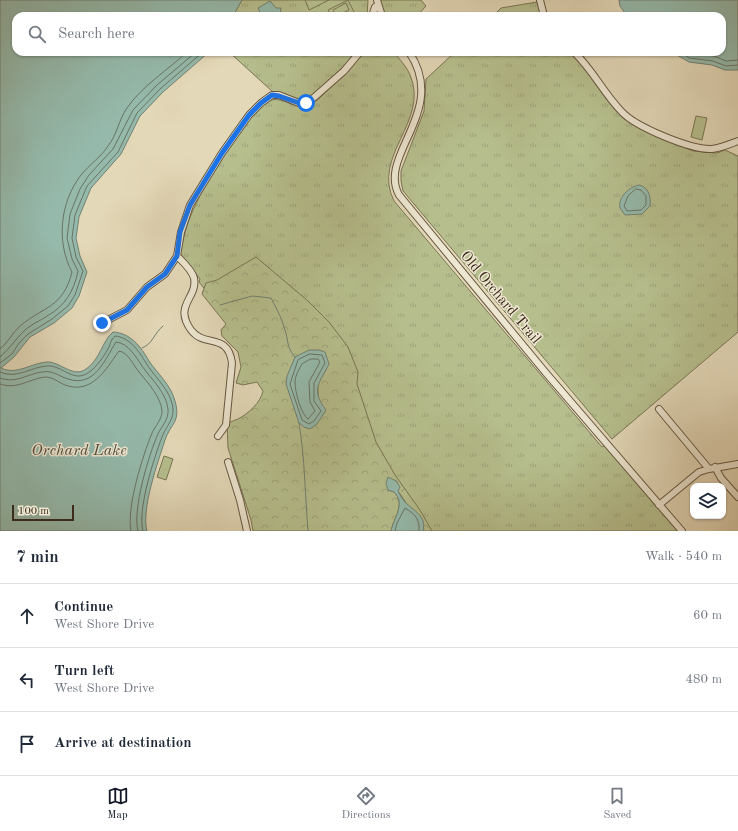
<!DOCTYPE html>
<meta charset="utf-8">
<style>
:root{--surface:#fff;--page:#f6f6f7;--text:#1f2937;--muted:#747a83;--line:#e0e1e3;--accent:#111827}
body{margin:0;font-family:"Old Standard TT",serif;background:var(--page);color:var(--text)}
.controls{position:absolute;right:12px;bottom:12px;display:grid;overflow:hidden;border-radius:8px;box-shadow:0 1px 3px #0004}
.controls button{width:36px;height:36px;display:grid;place-items:center;padding:0;border:0;border-bottom:1px solid var(--line);background:var(--surface);color:var(--text);font:20px sans-serif}
.scale{position:absolute;left:12px;bottom:10px;width:62px;box-sizing:border-box;padding-left:4px;border:2px solid #3d2c1b;border-top:0;font-size:11px;line-height:14px;white-space:nowrap;color:#3d2c1b;-webkit-text-stroke:3px #ede6d1;paint-order:stroke}
.stop{position:absolute;width:12px;height:12px;margin:-9px;border:3px solid #1a73e8;border-radius:50%;background:#fff}
.stop.end{background:#1a73e8;border-color:#fff;box-shadow:0 1px 4px #0008}
.list{margin:0;padding:0;list-style:none}
h2{display:flex;justify-content:space-between;align-items:center;height:52px;margin:0;padding:0 16px;font-size:17px}
h2 small{font-size:13px;font-weight:400;color:var(--muted)}
.list li{display:grid;grid-template-columns:26px 1fr auto;gap:12px;align-items:center;box-sizing:border-box;height:64px;padding:0 16px;border-top:1px solid var(--line)}
.list b{display:block;font-size:15px;white-space:nowrap}
.list p{margin:0;font-size:13px;white-space:nowrap;color:var(--muted)}
.list em{font-size:13px;font-style:normal;color:var(--muted)}
.icon{flex:none;width:22px;height:22px;fill:none;stroke:currentColor;stroke-width:2;stroke-linecap:round;stroke-linejoin:round}
.map{position:relative;flex:none;width:738px;height:531px;overflow:hidden}
.search{position:absolute;background:var(--surface);box-shadow:0 1px 3px #0004;left:12px;right:12px;top:12px;height:44px;display:flex;align-items:center;gap:10px;box-sizing:border-box;padding:0 14px;border-radius:12px;color:var(--muted);font-size:15px}
.sheet{height:244px;background:var(--surface)}
nav{display:flex;justify-content:space-around;align-items:center;box-sizing:border-box;height:56px;border-top:1px solid var(--line);background:var(--surface);font-size:11px;color:var(--muted)}
nav a{display:grid;justify-items:center;gap:2px}
nav .on{color:var(--accent)}
.map>svg:first-child{display:block}
.grass{fill:url(#grass-tufts);stroke:#7a7554}
.forest{fill:url(#forest-crowns);stroke:#7a7554;fill-rule:evenodd}
.pitch{fill:#b6be8d;stroke:#7a7554}
.water{fill:#95baac;stroke:#728172}
.lines{fill:none;stroke-linecap:round;stroke-linejoin:round}
.shore{stroke:#697364;stroke-width:1}
.stream{stroke:#728172;stroke-width:1}
.minor-casing{stroke:#665742;stroke-width:8}
.minor{stroke:#ede6d1;stroke-width:6}
.route{stroke:#1a73e8;stroke-width:5}
.labels{text-anchor:middle;dominant-baseline:central;stroke-width:3;stroke-linejoin:round;paint-order:stroke}
.street-label{font-size:15px;fill:#3d2c1b;stroke:#ede6d1}
.water-label{font-size:16px;font-style:italic;fill:#53503f;stroke:#ede6d1}
</style>
<div class="map">
<svg width="738" height="531" viewBox="0 0 738 531">
<defs>
<pattern id="grass-tufts" width="24" height="20" patternUnits="userSpaceOnUse"><rect width="24" height="20" fill="#b6be8d"/><path d="M3 7l-1-3M5 7V3M7 7l1-3M15 17l-1-3M17 17v-4M19 17l1-3" fill="none" stroke="#9da379"/></pattern>
<pattern id="forest-crowns" width="20" height="18" patternUnits="userSpaceOnUse"><rect width="20" height="18" fill="#b6be8d"/><path d="M2 6a3 3 0 1 1 6 0M12 15a3 3 0 1 1 6 0" fill="none" stroke="#9da379"/></pattern>
</defs>
<rect width="100%" height="100%" fill="#e3d8b8"/>
<filter id="stains"><feTurbulence type="fractalNoise" baseFrequency=".005" numOctaves="4"/><feColorMatrix values="0 0 0 0 .2 0 0 0 0 .09 0 0 0 0 .02 0 0 0 .5 -.17"/></filter>
<radialGradient id="worn" r=".72"><stop offset=".6" stop-color="#630" stop-opacity="0"/><stop offset="1" stop-color="#630" stop-opacity=".3"/></radialGradient>
<path class="grass" d="M 242,0 L 368,0 L 367,16 L 233,16 Z
M 380,0 L 421,0 L 426,6 L 417,16 L 384,16 Z
M 537,2 L 541,16 L 493,16 L 501,8 Z
M 229,52 L 355,52 L 347,65 L 310,99 L 300,101 L 273,92 Z
M 362,52 L 394,52 C 399,59 407,67 410,75 C 430,121 371,156 394,201 L 602,447 L 607,444 L 680,531 L 360,531 L 282,385 L 199,282 L 200,279 L 180,254 C 183,238 187,223 194,208 C 205,183 245,112 268,101 C 280,96 288,105 300,106 C 313,107 319,98 328,90 C 342,77 352,70 362,52 Z
M 455,52 L 571,52 L 588,70 L 623,118 L 667,140 L 693,151 L 717,153 L 725,150 L 738,156 L 738,332 L 612,439 L 403,191 L 401,181 L 401,171 L 424,111 L 426,79 Z"/>
<path class="forest" d="M 305,0 L 329,0 L 309,10 Z
M 348,0 L 356,16 L 331,16 L 328,10 Z
M 256,257 L 308,301 L 329,322 L 348,347 L 358,372 L 357,384 L 376,442 L 395,475 L 420,510 L 432,531 L 423,531 L 424,529 L 398,491 L 388,490 L 394,492 C 406,504 394,517 391,531 L 253,531 L 251,520 L 228,448 L 227,425 C 231,421 233,421 238,419 C 248,414 261,402 263,391 L 257,382 L 243,385 L 236,383 L 241,367 L 238,352 L 222,336 L 221,330 L 226,324 L 202,294 L 206,283 L 217,280 ZM 309,350 L 326,370 L 318,383 L 318,400 Z"/>
<path class="pitch" d="M 346,3 L 349,10 L 336,16 L 333,10 Z
M 696,116 L 707,118 L 702,140 L 691,137 Z
M 164,456 L 173,459 L 166,480 L 157,477 Z"/>
<path class="water" d="M 0,0 L 242,0 L 233,16 L 16,16 L 16,52 L 209,52 L 163,92 L 140,116 L 121,154 L 91,188 L 79,217 L 76,238 L 80,256 L 87,272 L 79,296 L 72,308 L 54,323 L 30,337 L 14,357 L 1,368 C 17,376 32,362 49,362 C 61,363 74,378 86,369 C 100,360 102,341 113,332 C 131,333 141,347 149,361 C 157,373 171,385 175,401 C 181,422 171,423 165,440 C 158,462 141,509 147,531 L 0,531 Z
M 619,0 L 738,0 L 738,70 L 725,70 L 712,65 L 689,62 L 672,52 L 722,52 L 722,16 L 627,16 L 620,6 Z
M 270,1 L 276,8 L 281,8 L 280,15 L 278,16 L 272,12 L 267,16 L 262,16 L 258,8 Z
M 639,185 C 649,187 651,197 650,206 L 642,214 L 625,215 L 620,208 C 618,197 629,187 639,185 Z
M 309,350 L 319,350 L 325,352 L 329,364 C 320,383 310,389 326,410 L 317,424 L 310,429 L 304,427 L 299,423 L 286,384 L 287,376 L 295,357 Z
M 388,477 L 396,481 L 400,487 L 398,491 C 400,495 402,499 405,502 C 414,511 427,516 423,531 L 391,531 C 394,517 406,504 394,492 L 388,490 L 386,483 Z"/>
<g class="lines">
<path class="shore" d="M 681,52 L 689,58 L 713,61 L 726,66 L 738,65
M 688,52 L 714,56 L 726,61 L 738,60
M 636,189 L 641,190 L 646,196 L 646,205 L 641,210 L 627,211 L 624,206 L 628,196 Z
M 0,349 C 8,343 12,333 20,326 C 44,306 63,308 72,272 C 56,242 60,202 81,175 C 90,164 101,157 108,146 C 117,135 119,119 127,108 C 142,86 168,70 187,52
M 310,354 L 322,355 L 325,363 L 314,383 L 314,401 L 321,411 L 314,421 L 309,424 L 302,420 L 290,384 L 298,360 Z
M 0,357 C 10,349 16,338 26,329 C 32,324 40,321 47,316 C 65,306 74,291 78,271 L 72,259 L 67,238 L 70,214 L 80,189 L 89,175 L 113,149 L 133,110 L 157,85 L 196,52
M 311,359 L 318,359 L 320,362 L 309,382 L 310,402 L 315,411 L 308,419 C 301,414 295,392 295,382 C 295,376 299,369 302,364 Z
M 0,363 L 12,354 L 19,343 L 28,334 L 52,319 L 68,306 L 75,295 L 83,271 L 76,257 L 72,238 L 75,215 L 87,186 L 118,152 L 137,113 L 160,89 L 203,52
M 0,372 C 19,380 32,365 51,366 C 64,368 74,382 88,373 C 96,368 105,355 109,347 C 111,342 111,340 115,336 C 129,337 139,351 146,363 C 153,375 166,386 171,400 C 177,418 168,422 162,437 C 154,458 137,510 143,531
M 0,378 C 16,384 27,374 42,372 C 53,370 58,376 68,379 C 95,388 105,359 116,342 C 128,343 136,357 142,366 C 151,379 166,392 168,409 C 169,420 162,425 158,434 C 149,454 132,510 138,531
M 0,384 C 17,390 29,379 45,377 C 53,377 58,382 65,385 C 92,395 106,369 119,351 C 129,353 133,365 139,372 C 148,383 161,397 162,411 C 162,420 155,426 152,433 C 143,455 126,508 131,531
M 395,531 L 397,523 L 405,508 C 415,514 420,519 419,531"/>
<path class="stream" d="M 220,305 L 252,296 L 271,298 C 277,309 282,319 285,330 C 289,342 286,346 295,357
M 142,348 C 153,344 154,333 163,326
M 299,423 C 305,459 305,495 308,531"/>
<defs>
<path id="minor" d="M 377,0 L 382,16
M 540,0 L 544,16
M 372,16 L 375,7 L 378,5
M 409,52 C 449,111 377,155 399,195 L 546,373 L 682,531
M 574,52 C 593,70 604,94 622,112 C 636,127 691,150 712,149 C 721,148 730,144 738,141
M 177,256 C 183,262 192,270 194,278 C 198,298 173,305 191,330 C 204,348 228,332 232,363 L 226,425 L 218,436
M 102,323 L 127,310 L 147,287 L 165,274 L 177,256 L 181,232 L 190,205 L 222,153 L 249,115 L 261,103 L 272,95 L 279,95 L 299,103 L 310,101 L 344,71 L 360,52
M 659,409 L 709,469
M 228,462 L 240,500 L 247,531
M 715,467 L 721,478 L 738,497
M 659,505 L 699,472 L 709,469 L 738,464"/>
</defs>
<use href="#minor" class="minor-casing"/>
<use href="#minor" class="minor"/>
</g>
<g class="lines">
<path class="route" d="M 102,323 L 127,310 L 147,287 L 165,274 L 177,256 L 180,232 L 190,205 L 222,153 L 249,115 L 261,103 L 272,95 L 279,96 L 299,103 L 306,103"/>
</g>
<g class="labels">
<g class="street-label">
<text transform="translate(500 298) rotate(50)">Old Orchard Trail</text>
</g>
<g class="water-label">
<text x="79" y="451">Orchard Lake</text>
</g>
</g>
<rect width="100%" height="100%" filter="url(#stains)"/>
<rect width="100%" height="100%" fill="url(#worn)"/>
</svg>
<div class="controls">
<button><svg class="icon" aria-label="layers" viewBox="0 0 24 24"><path d="M12 4l9 5-9 5-9-5zM3 14l9 5 9-5"/></svg></button>
</div>
<div class="scale">100 m</div>
<div class="stop" style="left:306px;top:103px"></div>
<div class="stop end" style="left:102px;top:323px"></div>
<div class="search"><svg class="icon" aria-label="search" viewBox="0 0 24 24"><circle cx="10" cy="10" r="6"/><path d="M15 15l6 6"/></svg>Search here</div>
</div>
<section class="sheet">
<h2>7 min<small>Walk · 540 m</small></h2>
<ul class="list">
<li><svg class="icon" aria-label="ahead" viewBox="0 0 24 24"><path d="M12 20V5M6 11l6-6 6 6"/></svg><div><b>Continue</b><p>West Shore Drive</p></div><em>60 m</em></li>
<li><svg class="icon" aria-label="left" viewBox="0 0 24 24"><path d="M17 20v-9H6M10 6l-5 5 5 5"/></svg><div><b>Turn left</b><p>West Shore Drive</p></div><em>480 m</em></li>
<li><svg class="icon" aria-label="arrive" viewBox="0 0 24 24"><path d="M6 21V4h12l-3 4 3 4H6"/></svg><div><b>Arrive at destination</b></div></li>
</ul>
</section>
<nav>
<a class="on"><svg class="icon" aria-label="map" viewBox="0 0 24 24"><path d="M3 6l6-2 6 2 6-2v14l-6 2-6-2-6 2zM9 4v14M15 6v14"/></svg>Map</a>
<a><svg class="icon" aria-label="directions" viewBox="0 0 24 24"><path d="M12 3l9 9-9 9-9-9zM9 14v-3h6M13 9l2 2-2 2"/></svg>Directions</a>
<a><svg class="icon" aria-label="saved" viewBox="0 0 24 24"><path d="M7 4h10v16l-5-4-5 4z"/></svg>Saved</a>
</nav>
